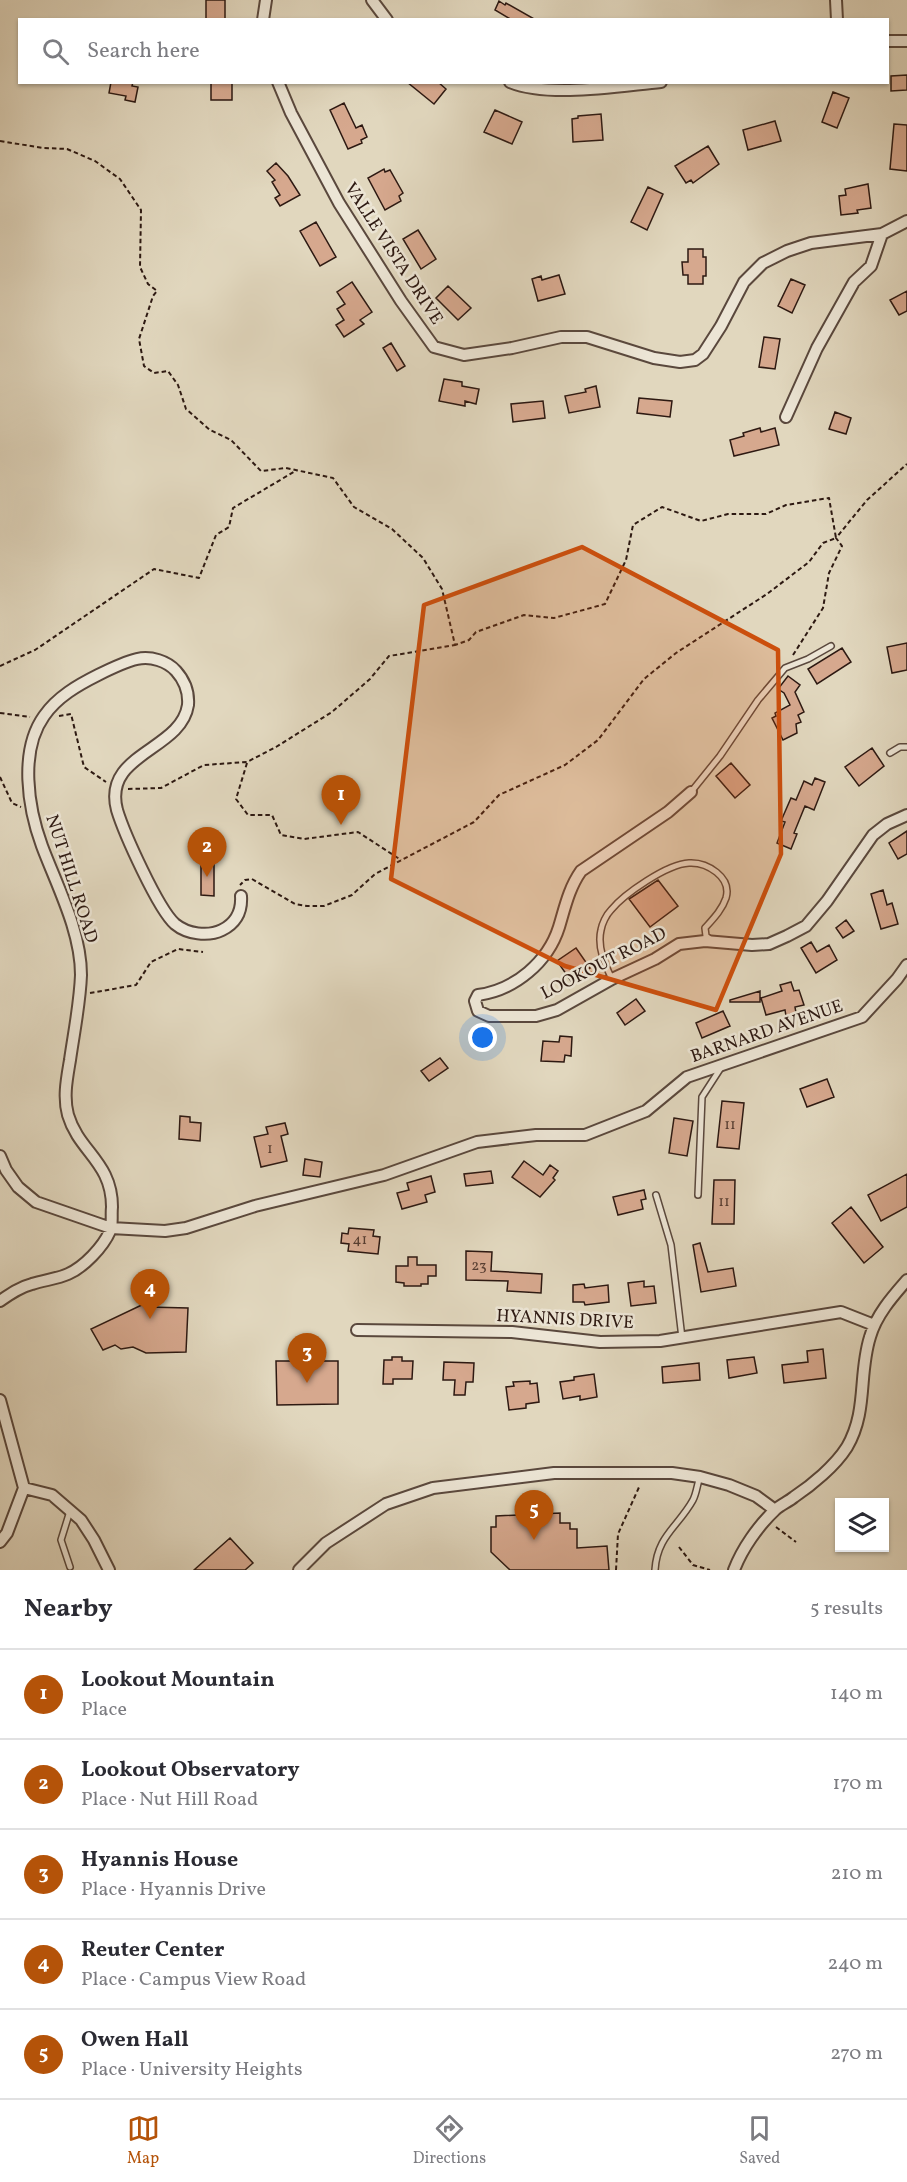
<!DOCTYPE html>
<meta charset="utf-8">
<style>
:root{--surface:#fff;--page:#f7f7f7;--text:#2b2b33;--muted:#7c7c81;--line:#e1e1e2;--accent:#b45309}
body{margin:0;font-family:Vollkorn,serif;background:var(--page);color:var(--text)}
.controls{position:absolute;right:18px;bottom:18px;display:grid;overflow:hidden;border-radius:0px;box-shadow:0 2px 4px #0004}
.controls button{width:54px;height:54px;display:grid;place-items:center;padding:0;border:0;border-bottom:2px solid var(--line);background:var(--surface);color:var(--text);font:30px sans-serif}
.you{position:absolute;left:483px;top:1038px;width:21px;height:21px;margin:-15px;border:4px solid #fff;border-radius:50%;background:#1a73e8;box-shadow:0 0 0 9px #1a73e833}
.badge{display:grid;place-items:center;width:39px;height:39px;border-radius:50%;background:var(--accent);color:#fff;font-size:20px;font-weight:700}
.pin{position:absolute;translate:-50% -50px;filter:drop-shadow(0 2px 3px #0008)}
.pin::after{content:'';position:absolute;top:32px;width:21px;height:18px;background:inherit;clip-path:polygon(0 0,100% 0,50% 100%)}
.list{margin:0;padding:0;list-style:none}
h2{display:flex;justify-content:space-between;align-items:center;height:78px;margin:0;padding:0 24px;font-size:26px}
h2 small{font-size:20px;font-weight:400;color:var(--muted)}
.list li{display:grid;grid-template-columns:39px 1fr auto;gap:18px;align-items:center;box-sizing:border-box;height:90px;padding:0 24px;border-top:2px solid var(--line)}
.list b{display:block;font-size:22px;white-space:nowrap}
.list p{margin:0;font-size:20px;white-space:nowrap;color:var(--muted)}
.list em{font-size:20px;font-style:normal;color:var(--muted)}
.icon{flex:none;width:33px;height:33px;fill:none;stroke:currentColor;stroke-width:2;stroke-linecap:round;stroke-linejoin:round}
.map{position:relative;flex:none;width:907px;height:1570px;overflow:hidden}
.search{position:absolute;background:var(--surface);box-shadow:0 2px 4px #0004;left:18px;right:18px;top:18px;height:66px;display:flex;align-items:center;gap:15px;box-sizing:border-box;padding:0 21px;border-radius:0px;color:var(--muted);font-size:22px}
.sheet{height:528px;background:var(--surface)}
nav{display:flex;justify-content:space-around;align-items:center;box-sizing:border-box;height:84px;border-top:2px solid var(--line);background:var(--surface);font-size:16px;color:var(--muted)}
nav a{display:grid;justify-items:center;gap:3px}
nav .on{color:var(--accent)}
.map>svg:first-child{display:block}
.building{fill:#d6a88e;stroke:#2d1912;stroke-width:1.5}
.lines{fill:none;stroke-linecap:round;stroke-linejoin:round}
.lane-casing{stroke:#5a483d;stroke-width:8}
.street-casing{stroke:#5a483d;stroke-width:14}
.path{stroke:#2d1912;stroke-width:2;stroke-dasharray:4.5 3;stroke-linecap:butt}
.lane{stroke:#ece5d5;stroke-width:5}
.street{stroke:#ece5d5;stroke-width:10}
.marked{fill:#cc4f0d;fill-opacity:0.2;stroke:#cc4f0d;stroke-width:4.5;stroke-linejoin:round}
.labels{text-anchor:middle;dominant-baseline:central;stroke-width:5;stroke-linejoin:round;paint-order:stroke}
.number-label{font-size:15px;fill:#573d31}
.street-label{font-size:18px;fill:#2d1912;stroke:#ece5d5}
</style>
<div class="map">
<svg width="907" height="1570" viewBox="0 0 907 1570">
<rect width="100%" height="100%" fill="#e1d7be"/>
<filter id="stains"><feTurbulence type="fractalNoise" baseFrequency=".00333" numOctaves="4"/><feColorMatrix values="0 0 0 0 .2 0 0 0 0 .09 0 0 0 0 .02 0 0 0 .5 -.17"/></filter>
<radialGradient id="worn" r=".72"><stop offset=".6" stop-color="#630" stop-opacity="0"/><stop offset="1" stop-color="#630" stop-opacity=".3"/></radialGradient>
<path class="building" d="M 206,0 L 225,0 L 225,20 L 206,20 Z
M 499,1 L 505,5 L 506,3 L 536,20 L 512,20 L 495,10 Z
M 907,75 L 907,90 L 891,91 L 891,76 Z
M 111,82 L 133,82 L 132,86 L 138,87 L 135,102 L 125,100 L 126,96 L 109,93 Z
M 211,82 L 232,82 L 232,100 L 211,100 Z
M 407,82 L 438,82 L 446,89 L 434,104 Z
M 833,92 L 849,98 L 837,128 L 822,122 Z
M 344,103 L 356,128 L 362,125 L 367,137 L 361,140 L 362,143 L 348,149 L 330,110 Z
M 495,110 L 522,122 L 512,144 L 484,132 Z
M 601,114 L 603,140 L 573,142 L 572,119 L 578,118 L 578,116 Z
M 775,121 L 781,141 L 748,150 L 743,130 Z
M 894,124 L 907,125 L 907,171 L 890,169 Z
M 708,146 L 719,164 L 693,183 L 691,180 L 686,183 L 675,166 Z
M 276,163 L 288,176 L 300,195 L 280,206 L 275,198 L 280,195 L 272,182 L 275,180 L 267,171 Z
M 384,169 L 385,172 L 390,170 L 403,193 L 399,196 L 401,201 L 385,210 L 368,178 Z
M 868,184 L 871,208 L 857,210 L 858,213 L 841,215 L 839,196 L 846,195 L 845,189 Z
M 648,187 L 663,194 L 647,230 L 631,222 Z
M 316,222 L 336,257 L 320,266 L 300,231 Z
M 418,230 L 436,259 L 421,269 L 403,239 Z
M 688,249 L 703,249 L 703,257 L 706,257 L 706,276 L 703,276 L 703,284 L 688,284 L 688,275 L 683,275 L 682,262 L 688,262 Z
M 559,275 L 565,294 L 538,301 L 532,279 L 541,276 L 542,280 Z
M 791,279 L 805,285 L 792,313 L 778,306 Z
M 352,282 L 372,312 L 360,320 L 364,324 L 344,337 L 336,325 L 344,320 L 337,309 L 345,304 L 337,292 Z
M 448,286 L 471,308 L 458,320 L 436,298 Z
M 907,291 L 907,311 L 899,315 L 890,300 Z
M 764,337 L 780,339 L 775,369 L 759,367 Z
M 391,343 L 405,366 L 397,371 L 383,348 Z
M 444,379 L 462,382 L 462,386 L 479,389 L 476,404 L 465,401 L 465,406 L 439,401 Z
M 596,386 L 600,407 L 569,413 L 565,396 L 586,392 L 585,389 Z
M 639,398 L 672,401 L 670,417 L 637,413 Z
M 543,401 L 545,418 L 513,422 L 511,404 Z
M 835,412 L 851,418 L 846,434 L 829,429 Z
M 760,428 L 761,432 L 775,428 L 779,445 L 734,456 L 730,440 L 744,436 L 743,433 Z
M 907,643 L 907,670 L 892,673 L 887,647 Z
M 842,648 L 851,662 L 817,684 L 808,669 Z
M 788,676 L 800,685 L 795,692 L 804,712 L 798,715 L 801,722 L 796,724 L 797,733 L 783,740 L 772,718 L 776,716 L 775,713 L 790,705 L 784,693 L 778,689 Z
M 872,748 L 884,766 L 859,786 L 845,767 Z
M 731,763 L 750,785 L 735,798 L 716,776 Z
M 815,778 L 825,782 L 814,810 L 805,806 L 794,833 L 797,834 L 791,849 L 777,843 L 785,822 L 781,821 L 791,798 L 796,800 L 804,781 L 812,785 Z
M 907,831 L 907,854 L 898,859 L 889,843 Z
M 201,858 L 214,858 L 214,896 L 201,895 Z
M 658,880 L 678,906 L 650,927 L 629,899 Z
M 883,890 L 887,905 L 892,903 L 898,924 L 881,929 L 871,894 Z
M 846,920 L 854,931 L 843,938 L 836,928 Z
M 811,942 L 817,952 L 829,945 L 837,960 L 816,973 L 801,948 Z
M 576,948 L 590,968 L 571,981 L 557,961 Z
M 791,982 L 794,991 L 799,990 L 804,1005 L 795,1007 L 796,1013 L 786,1016 L 785,1010 L 766,1015 L 761,998 L 782,991 L 780,985 Z
M 760,991 L 760,1002 L 730,1002 L 730,1000 Z
M 636,999 L 645,1011 L 625,1025 L 617,1013 Z
M 723,1011 L 730,1026 L 702,1038 L 696,1023 Z
M 560,1036 L 572,1037 L 571,1056 L 565,1055 L 564,1062 L 541,1061 L 543,1041 L 559,1042 Z
M 440,1058 L 448,1068 L 429,1081 L 421,1071 Z
M 827,1079 L 834,1097 L 807,1107 L 800,1089 Z
M 722,1101 L 744,1103 L 739,1149 L 717,1147 Z
M 180,1116 L 190,1117 L 190,1122 L 201,1123 L 200,1141 L 179,1139 Z
M 674,1118 L 693,1121 L 687,1156 L 669,1153 Z
M 285,1123 L 288,1134 L 281,1136 L 287,1161 L 261,1167 L 254,1137 L 268,1134 L 266,1127 Z
M 305,1159 L 322,1162 L 320,1177 L 303,1175 Z
M 524,1161 L 543,1175 L 550,1165 L 558,1171 L 553,1178 L 555,1180 L 540,1197 L 512,1177 Z
M 491,1171 L 493,1183 L 466,1186 L 464,1174 Z
M 907,1174 L 907,1207 L 881,1221 L 868,1195 Z
M 431,1176 L 435,1192 L 425,1195 L 427,1202 L 402,1209 L 397,1193 L 409,1190 L 407,1183 Z
M 714,1180 L 735,1180 L 734,1224 L 712,1224 Z
M 644,1190 L 646,1199 L 641,1200 L 643,1209 L 618,1215 L 613,1197 Z
M 851,1207 L 883,1247 L 864,1263 L 832,1223 Z
M 349,1228 L 374,1230 L 373,1236 L 380,1237 L 378,1254 L 348,1251 L 349,1244 L 341,1243 L 342,1233 L 348,1234 Z
M 700,1243 L 708,1272 L 733,1268 L 736,1286 L 701,1292 L 693,1245 Z
M 466,1251 L 492,1252 L 491,1271 L 542,1274 L 541,1293 L 507,1291 L 508,1281 L 466,1280 Z
M 408,1257 L 417,1257 L 417,1265 L 436,1265 L 436,1276 L 428,1276 L 428,1284 L 421,1284 L 421,1286 L 404,1286 L 404,1283 L 396,1282 L 396,1266 L 408,1266 Z
M 644,1281 L 644,1287 L 654,1286 L 656,1303 L 631,1306 L 628,1283 Z
M 584,1284 L 585,1288 L 608,1285 L 609,1302 L 585,1305 L 584,1302 L 573,1302 L 573,1285 Z
M 148,1302 L 148,1307 L 188,1308 L 186,1352 L 146,1353 L 133,1347 L 121,1349 L 115,1345 L 103,1350 L 91,1329 Z
M 823,1349 L 826,1378 L 784,1383 L 782,1365 L 808,1362 L 807,1351 Z
M 392,1357 L 402,1357 L 402,1361 L 413,1361 L 412,1379 L 393,1379 L 393,1384 L 383,1384 L 384,1360 L 392,1360 Z
M 754,1357 L 757,1373 L 729,1378 L 727,1360 Z
M 300,1358 L 315,1358 L 315,1361 L 338,1361 L 338,1404 L 277,1405 L 276,1361 L 300,1361 Z
M 444,1362 L 474,1363 L 473,1382 L 466,1382 L 465,1395 L 454,1395 L 455,1380 L 443,1380 Z
M 699,1363 L 700,1380 L 663,1383 L 662,1367 Z
M 594,1374 L 597,1397 L 580,1400 L 580,1396 L 563,1399 L 560,1382 L 574,1380 L 574,1377 Z
M 530,1381 L 530,1384 L 537,1383 L 539,1402 L 526,1404 L 526,1408 L 509,1410 L 506,1387 L 514,1386 L 513,1382 Z
M 560,1513 L 560,1523 L 570,1523 L 570,1529 L 577,1529 L 577,1548 L 607,1546 L 609,1570 L 510,1570 L 491,1552 L 491,1527 L 496,1527 L 496,1516 Z
M 230,1538 L 253,1563 L 245,1570 L 194,1570 Z"/>
<g class="lines">
<defs>
<path id="lane" d="M 890,753 L 900,747 L 907,747
M 691,792 L 720,756 L 758,700 L 785,668 L 808,659 L 831,646
M 612,979 C 605,965 597,947 601,930 C 602,924 606,915 611,910 C 624,894 667,864 689,863 C 707,862 732,877 726,898 C 722,910 713,919 705,928 L 706,936 L 710,939
M 656,1195 L 671,1245 L 682,1338
M 698,1195 L 702,1097 L 722,1066
M 70,1511 L 61,1540 L 70,1567
M 655,1570 C 657,1536 678,1527 693,1500 C 697,1492 697,1484 700,1477"/>
<path id="street" d="M 372,0 L 387,20
M 836,0 L 837,20
M 263,20 L 266,0
M 888,41 L 907,41
M 278,82 L 291,113 L 339,203 L 401,301 L 434,347 L 464,355 L 512,348 L 561,337 L 587,337 L 654,358 L 680,362 L 695,360 L 703,354 L 721,326 L 744,282 L 763,263 L 787,251 L 811,243 L 882,234 L 907,221
M 510,82 C 549,98 618,86 661,82
M 786,417 L 817,348 L 854,282 L 871,266 L 882,234
M 691,792 L 668,812 L 581,871 C 569,888 565,907 559,927 C 548,962 515,990 478,995 L 475,1001 L 478,1011 L 489,1016 L 536,1016 L 557,1010 L 612,979 L 655,959 L 679,944 L 705,941 L 752,945 L 769,944 L 787,936 L 806,926 L 827,901 L 873,835 L 887,824 L 907,815
M 0,1156 L 6,1170 L 18,1187 L 36,1202 L 111,1228 L 165,1231 L 186,1228 L 255,1206 L 384,1175 L 477,1142 L 536,1135 L 585,1135 L 646,1111 L 687,1077 L 862,1017 L 897,979 L 907,965
M 0,1301 C 10,1294 20,1287 32,1284 C 44,1280 57,1279 68,1274 C 84,1267 103,1247 110,1231 C 113,1224 111,1215 112,1207 C 112,1162 79,1152 68,1115 C 63,1097 67,1078 70,1060 C 74,1032 80,1003 81,975 C 81,931 57,886 42,846 C 28,808 19,751 44,716 C 57,697 78,685 98,675 C 110,669 124,662 137,659 C 151,656 167,661 176,671 C 185,681 189,692 188,705 C 181,751 102,753 117,810 C 124,833 158,909 175,924 C 187,934 208,937 222,930 C 236,923 242,911 241,896
M 357,1330 L 512,1332 L 600,1342 L 660,1341 L 841,1312 L 874,1325
M 0,1400 L 24,1488
M 0,1542 L 7,1533 L 24,1488 L 52,1495 L 81,1520 L 94,1540 L 109,1570
M 299,1570 L 326,1543 L 386,1504 L 433,1488 L 554,1473 L 672,1473 L 700,1477 L 729,1485 L 756,1496 L 775,1510
M 734,1570 C 742,1549 758,1526 775,1510 C 780,1505 788,1502 794,1497 C 812,1485 835,1466 847,1447 C 868,1411 858,1375 870,1337 C 876,1315 893,1296 907,1280"/>
</defs>
<use href="#lane" class="lane-casing"/>
<use href="#street" class="street-casing"/>
<path class="path" d="M 0,141 L 43,148 L 67,149 L 95,161 L 120,179 L 141,210 L 140,267 L 148,284 L 157,291 L 153,296 L 139,339 L 144,366 L 154,373 L 168,371 L 178,385 L 186,409 L 210,430 L 231,440 L 261,471 L 286,468 L 333,478 L 354,507 L 392,529 L 423,558 L 442,589 L 455,645 L 469,640 L 476,632 L 524,615 L 554,618 L 605,604 L 626,560 L 633,525 L 662,507 L 701,521 L 728,514 L 766,514 L 786,505 L 829,498 L 836,538 L 823,543 L 809,562 L 767,594 L 676,653 L 644,679 L 598,740 L 565,765 L 499,795 L 474,822 L 375,874 L 352,895 L 324,906 L 307,906 L 295,904 L 252,879 L 245,880 L 240,885
M 793,655 L 823,608 L 829,573 L 842,546 L 836,538 L 867,500 L 907,464
M 0,666 L 35,650 L 154,569 L 199,578 L 216,535 L 229,527 L 233,508 L 297,470
M 0,713 L 30,717
M 59,716 L 71,714 L 84,767 L 106,782
M 247,763 L 236,799 L 248,815 L 272,815 L 281,835 L 304,839 L 358,832 L 401,860
M 0,777 L 12,803 L 21,807
M 128,789 L 161,788 L 204,765 L 247,762 L 276,747 L 332,712 L 370,679 L 389,656 L 455,645
M 90,993 L 136,985 L 151,962 L 178,949 L 203,952
M 776,1527 L 796,1542
M 679,1547 L 693,1565 L 710,1570
M 616,1570 L 618,1534 L 640,1485"/>
<use href="#lane" class="lane"/>
<use href="#street" class="street"/>
</g>
<path class="marked" d="M 582,547 L 778,650 L 781,854 L 716,1010 L 565,966 L 391,879 L 424,605 Z"/>
<g class="labels">
<g class="number-label">
<text x="730" y="1125">11</text>
<text x="270" y="1149">1</text>
<text x="724" y="1202">11</text>
<text x="360" y="1240">41</text>
<text x="479" y="1266">23</text>
</g>
<g class="street-label">
<text transform="translate(393 254) rotate(57)">VALLE VISTA DRIVE</text>
<text transform="translate(71 879) rotate(72)">NUT HILL ROAD</text>
<text transform="translate(604 964) rotate(-27)">LOOKOUT ROAD</text>
<text transform="translate(767 1032) rotate(-19)">BARNARD AVENUE</text>
<text transform="translate(565 1320) rotate(3)">HYANNIS DRIVE</text>
</g>
</g>
<rect width="100%" height="100%" filter="url(#stains)"/>
<rect width="100%" height="100%" fill="url(#worn)"/>
</svg>
<div class="controls">
<button><svg class="icon" aria-label="layers" viewBox="0 0 24 24"><path d="M12 4l9 5-9 5-9-5zM3 14l9 5 9-5"/></svg></button>
</div>
<div class="you"></div>
<div class="pin badge" style="left:341px;top:825px">1</div>
<div class="pin badge" style="left:207px;top:877px">2</div>
<div class="pin badge" style="left:307px;top:1383px">3</div>
<div class="pin badge" style="left:150px;top:1319px">4</div>
<div class="pin badge" style="left:534px;top:1540px">5</div>
<div class="search"><svg class="icon" aria-label="search" viewBox="0 0 24 24"><circle cx="10" cy="10" r="6"/><path d="M15 15l6 6"/></svg>Search here</div>
</div>
<section class="sheet">
<h2>Nearby<small>5 results</small></h2>
<ul class="list">
<li><span class="badge">1</span><div><b>Lookout Mountain</b><p>Place</p></div><em>140 m</em></li>
<li><span class="badge">2</span><div><b>Lookout Observatory</b><p>Place · Nut Hill Road</p></div><em>170 m</em></li>
<li><span class="badge">3</span><div><b>Hyannis House</b><p>Place · Hyannis Drive</p></div><em>210 m</em></li>
<li><span class="badge">4</span><div><b>Reuter Center</b><p>Place · Campus View Road</p></div><em>240 m</em></li>
<li><span class="badge">5</span><div><b>Owen Hall</b><p>Place · University Heights</p></div><em>270 m</em></li>
</ul>
</section>
<nav>
<a class="on"><svg class="icon" aria-label="map" viewBox="0 0 24 24"><path d="M3 6l6-2 6 2 6-2v14l-6 2-6-2-6 2zM9 4v14M15 6v14"/></svg>Map</a>
<a><svg class="icon" aria-label="directions" viewBox="0 0 24 24"><path d="M12 3l9 9-9 9-9-9zM9 14v-3h6M13 9l2 2-2 2"/></svg>Directions</a>
<a><svg class="icon" aria-label="saved" viewBox="0 0 24 24"><path d="M7 4h10v16l-5-4-5 4z"/></svg>Saved</a>
</nav>
